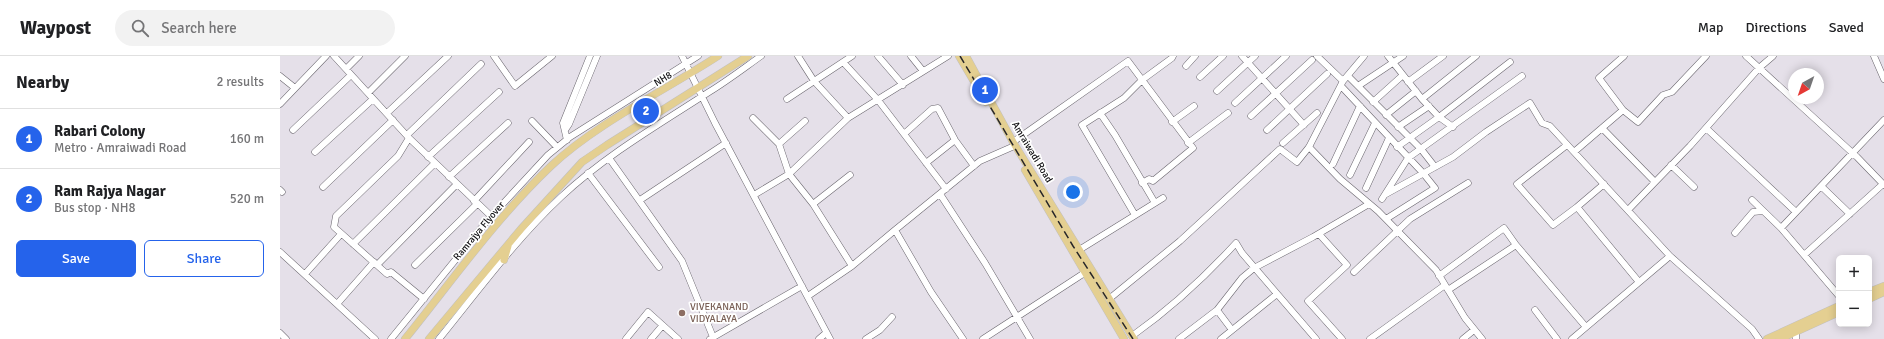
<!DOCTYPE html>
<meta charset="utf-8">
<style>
:root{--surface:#fff;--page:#f2f2f2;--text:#202124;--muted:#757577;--line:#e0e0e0;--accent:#2563eb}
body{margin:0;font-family:Signika,sans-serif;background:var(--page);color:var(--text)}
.controls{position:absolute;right:12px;bottom:12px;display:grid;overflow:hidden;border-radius:6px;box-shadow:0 2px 10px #0003}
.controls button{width:36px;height:36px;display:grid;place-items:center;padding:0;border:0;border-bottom:1px solid var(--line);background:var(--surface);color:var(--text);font:20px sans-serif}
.compass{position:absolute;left:1508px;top:12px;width:36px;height:36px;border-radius:50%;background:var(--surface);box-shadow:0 2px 10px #0003;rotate:220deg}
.you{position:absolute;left:793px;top:136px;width:14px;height:14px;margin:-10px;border:3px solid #fff;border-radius:50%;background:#1a73e8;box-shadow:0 0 0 6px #1a73e833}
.badge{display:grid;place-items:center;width:26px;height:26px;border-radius:50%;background:var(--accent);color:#fff;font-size:13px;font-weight:700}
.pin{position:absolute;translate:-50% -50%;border:2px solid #fff;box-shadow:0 1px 4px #0006}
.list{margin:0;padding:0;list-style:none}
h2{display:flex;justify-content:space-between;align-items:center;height:52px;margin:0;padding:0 16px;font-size:17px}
h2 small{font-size:13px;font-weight:400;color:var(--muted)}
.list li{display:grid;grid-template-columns:26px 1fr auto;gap:12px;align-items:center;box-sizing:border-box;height:60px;padding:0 16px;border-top:1px solid var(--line)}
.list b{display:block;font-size:15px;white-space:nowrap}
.list p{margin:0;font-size:13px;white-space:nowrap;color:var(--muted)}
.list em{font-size:13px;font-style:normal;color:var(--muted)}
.actions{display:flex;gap:8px;padding:12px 16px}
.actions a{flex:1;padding:9px 0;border:1px solid var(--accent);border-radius:6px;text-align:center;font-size:14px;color:var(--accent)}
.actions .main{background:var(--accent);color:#fff}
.icon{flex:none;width:22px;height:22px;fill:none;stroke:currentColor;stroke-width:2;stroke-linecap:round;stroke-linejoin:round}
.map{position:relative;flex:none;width:1604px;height:283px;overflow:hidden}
header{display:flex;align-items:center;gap:24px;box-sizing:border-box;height:56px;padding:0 20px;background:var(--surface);border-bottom:1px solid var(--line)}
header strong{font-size:19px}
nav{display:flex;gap:22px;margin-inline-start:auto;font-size:14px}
.search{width:280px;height:36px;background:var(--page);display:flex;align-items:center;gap:10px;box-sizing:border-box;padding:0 14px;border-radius:22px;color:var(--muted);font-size:15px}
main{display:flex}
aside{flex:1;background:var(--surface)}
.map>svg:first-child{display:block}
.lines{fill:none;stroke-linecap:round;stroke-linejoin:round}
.minor-casing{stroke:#6a666e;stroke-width:7}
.major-casing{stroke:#c1c0c1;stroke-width:8}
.minor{stroke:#fff;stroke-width:6}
.major{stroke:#e4cf91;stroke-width:7}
.rail{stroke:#272629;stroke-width:1.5;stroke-dasharray:8 4;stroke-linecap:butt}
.education-dot{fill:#8d6e63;stroke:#fff;stroke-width:1.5}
.labels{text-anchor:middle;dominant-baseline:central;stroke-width:3.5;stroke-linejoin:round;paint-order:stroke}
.street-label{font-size:10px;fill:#0f0e11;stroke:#fff}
.education-label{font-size:10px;fill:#785e54;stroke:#fff;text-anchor:start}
</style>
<header>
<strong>Waypost</strong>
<div class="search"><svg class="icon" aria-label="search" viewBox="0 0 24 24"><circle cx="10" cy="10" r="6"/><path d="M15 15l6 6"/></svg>Search here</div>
<nav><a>Map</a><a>Directions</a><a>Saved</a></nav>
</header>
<main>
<aside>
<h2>Nearby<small>2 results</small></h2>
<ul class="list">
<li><span class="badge">1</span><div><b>Rabari Colony</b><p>Metro · Amraiwadi Road</p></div><em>160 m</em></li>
<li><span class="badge">2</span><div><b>Ram Rajya Nagar</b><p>Bus stop · NH8</p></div><em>520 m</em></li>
</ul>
<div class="actions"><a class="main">Save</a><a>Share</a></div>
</aside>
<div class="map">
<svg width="1604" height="283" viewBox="0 0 1604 283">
<rect width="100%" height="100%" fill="#e5e0e9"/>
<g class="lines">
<defs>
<path id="minor" d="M 54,0 L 129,82 L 211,160
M 214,0 L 235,30 L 272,0
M 402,0 L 435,67 L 550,283
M 518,0 L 534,25 L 568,62
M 598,0 L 623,29
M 631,0 L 643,15
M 962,0 L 1024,69
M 1037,0 L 1063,25
M 1108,0 L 1142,43 L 1196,0
M 1466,0 L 1577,101 L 1604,129
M 1594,0 L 1604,23
M 563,6 L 598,44 L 666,133
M 906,10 L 915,0
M 66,13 L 79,0
M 0,20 L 15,32
M 1068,20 L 1141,93 L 1155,111
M 920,21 L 943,0
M 1128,26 L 1163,0
M 1061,30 L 1143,117 L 1155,132 L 1106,163
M 1078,30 L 1123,0
M 937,35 L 975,0
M 88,37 L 125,0
M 507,43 L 572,0
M 1093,46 L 1123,19
M 955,47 L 1006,0
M 0,48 L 46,0
M 1343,54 L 1319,22 L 1344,0
M 107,57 L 168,0
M 820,57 L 835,79 L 875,147
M 1106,59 L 1136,35
M 971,60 L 1032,4
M 473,62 L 499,88 L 525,65
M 252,65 L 277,91
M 892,66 L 914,50
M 1118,71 L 1149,50
M 1173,71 L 1159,61 L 1230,6
M 1322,72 L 1375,126
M 1426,72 L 1516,156
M 13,74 L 71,19
M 285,74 L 289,68 L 317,0
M 987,74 L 1047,18
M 624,78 L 652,53 L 658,52 L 675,84 L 694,110
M 127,79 L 201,8
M 129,82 L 118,100 L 56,160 L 54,171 L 107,218 L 111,216 L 144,243
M 287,84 L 283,67 L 310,0
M 733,86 L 848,5 L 913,92 L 873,125 L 869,123 L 862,127
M 908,87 L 948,57
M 1003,87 L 1037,57
M 1287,89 L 1237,128 L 1273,169 L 1297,151
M 1029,91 L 1060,123 L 1098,155 L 1156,214 L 1185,262 L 1202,283
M 1117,91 L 1159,61 L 1142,43
M 35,96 L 93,43
M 1294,96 L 1343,54 L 1358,66 L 1383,39 L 1392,36 L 1426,0
M 148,101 L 219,36
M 329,102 L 402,205 L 433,281
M 646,107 L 675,84
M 1053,108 L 1080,50
M 1391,109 L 1414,131
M 308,117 L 379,211
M 1070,119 L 1095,67
M 169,121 L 228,67
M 1324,128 L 1297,151 L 1359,226
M 1541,130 L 1570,158
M 43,131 L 113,64
M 1086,132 L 1109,82
M 0,134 L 2,136
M 660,138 L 705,207 L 750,283
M 1106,138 L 1173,101 L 1206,76 L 1250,47 L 1262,67 L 1270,70 L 1390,200 L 1292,283
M 474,139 L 509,118 L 499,88
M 1102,143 L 1128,102 L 1242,20
M 360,144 L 446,87
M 1472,144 L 1501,172 L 1559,240
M 194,145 L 249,86
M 533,148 L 570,119
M 1348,154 L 1410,90 L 1479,12 L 1493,0
M 855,159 L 802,69 L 844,42 L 862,24 L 892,2 L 893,0
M 1501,172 L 1604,64
M 1455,177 L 1473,156 L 1483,155
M 1039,178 L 1067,209 L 1028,245 L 1062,283
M 73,188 L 155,107
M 1236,189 L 1306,271
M 799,194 L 883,142
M 0,196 L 95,283
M 1524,199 L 1603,128
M 1390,200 L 1472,273 L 1479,283
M 97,209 L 177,128
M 135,209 L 197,148
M 572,210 L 533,148 L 509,118 L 568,62 L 668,0
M 1074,216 L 1130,163 L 1188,127
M 25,218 L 61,178
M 1159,220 L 1224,172 L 1236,189 L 1168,234
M 528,240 L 572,210 L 615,174
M 829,243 L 900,185 L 1000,93 L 1017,106 L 1029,91 L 1063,25 L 1084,0
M 57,248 L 94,206
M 1255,254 L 1277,283
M 952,274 L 937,254 L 962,222 L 974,212 L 1033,181 L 1089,148
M 1516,276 L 1516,283
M 0,277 L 6,283
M 852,280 C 890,253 924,222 956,187 L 962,197 L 1036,283
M 111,283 L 207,165 L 268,99 L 290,81 L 418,0
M 159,283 C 198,235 236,183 281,141 C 326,99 378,69 429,36 C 447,25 464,12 481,0
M 346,283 L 368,256 L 398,283
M 371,283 L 382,270
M 430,283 L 522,230
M 539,283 L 546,277
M 586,283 L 600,274 L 612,261
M 683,283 L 651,236 L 615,174 L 700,105 L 732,91
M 703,283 L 809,214
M 899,283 L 937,254
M 941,283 L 997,238
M 1090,283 L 1165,229
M 1183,283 L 1194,274"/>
<path id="major" d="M 679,0 L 706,46
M 686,0 L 733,86 L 854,283
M 745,114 L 844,283
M 224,204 L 228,190
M 1589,236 L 1604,230
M 1589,243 L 1604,236
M 125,283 C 172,225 216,162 271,110 C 317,67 384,35 438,0
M 149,283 L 241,173 L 302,106 L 327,89 L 468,0
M 1487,283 L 1559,250
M 1500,283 L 1559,256"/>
</defs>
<use href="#minor" class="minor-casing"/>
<use href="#major" class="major-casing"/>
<use href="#minor" class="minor"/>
<use href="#major" class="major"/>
<path class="rail" d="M 680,0 L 793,190 L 853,283"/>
</g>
<circle class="education-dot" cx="402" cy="257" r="4"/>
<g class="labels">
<g class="street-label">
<text transform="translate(383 23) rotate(-31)">NH8</text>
<text transform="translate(752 96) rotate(59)">Amraiwadi Road</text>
<text transform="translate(199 175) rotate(-50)">Ramrajya Flyover</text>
</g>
<g class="education-label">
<text x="410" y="251">VIVEKANAND<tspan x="410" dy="12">VIDYALAYA</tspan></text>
</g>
</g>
</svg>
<div class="controls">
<button>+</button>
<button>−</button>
</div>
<svg class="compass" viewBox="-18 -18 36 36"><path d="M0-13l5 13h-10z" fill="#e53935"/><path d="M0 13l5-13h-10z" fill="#757577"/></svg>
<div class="you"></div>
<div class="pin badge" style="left:705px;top:34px">1</div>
<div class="pin badge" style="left:366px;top:55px">2</div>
</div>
</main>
